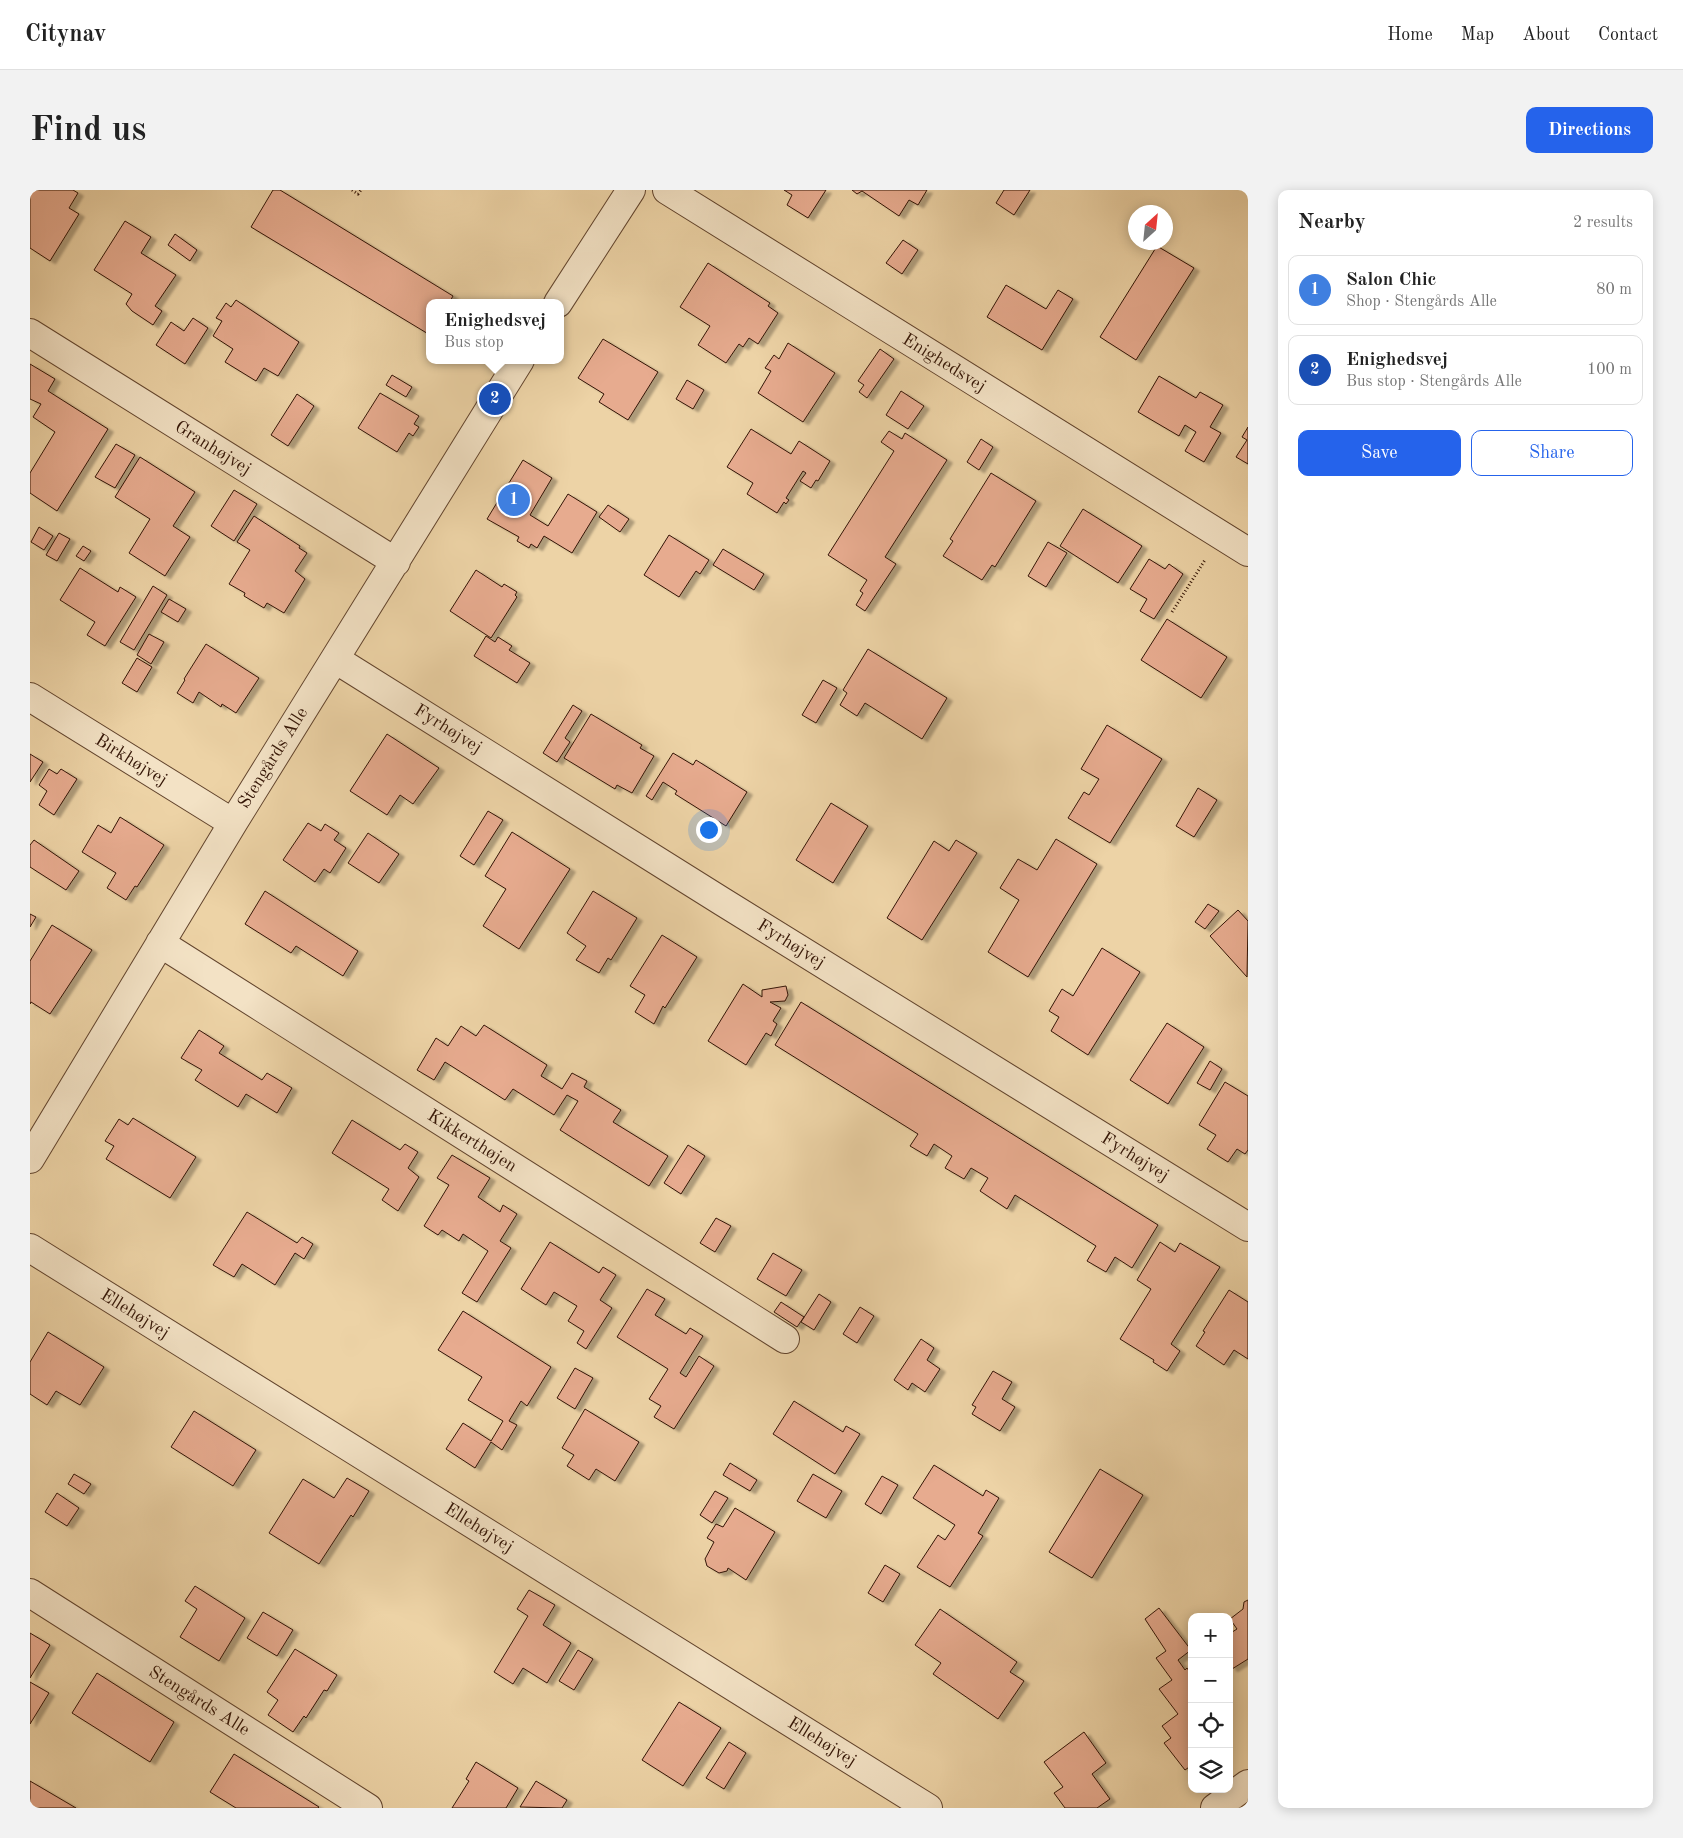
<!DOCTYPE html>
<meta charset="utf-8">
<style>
:root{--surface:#fff;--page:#f2f2f2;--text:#222;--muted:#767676;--line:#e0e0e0;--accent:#2563eb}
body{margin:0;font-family:"Old Standard TT",serif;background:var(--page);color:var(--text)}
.controls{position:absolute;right:15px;bottom:15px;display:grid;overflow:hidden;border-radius:10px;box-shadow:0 2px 12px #0003}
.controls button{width:45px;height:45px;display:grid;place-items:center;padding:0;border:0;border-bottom:1px solid var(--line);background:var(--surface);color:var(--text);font:25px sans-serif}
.compass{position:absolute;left:1098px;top:15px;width:45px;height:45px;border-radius:50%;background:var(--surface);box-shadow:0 2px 12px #0003;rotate:27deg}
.you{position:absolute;left:678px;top:639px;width:18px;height:18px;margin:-12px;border:4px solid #fff;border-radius:50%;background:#1a73e8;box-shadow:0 0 0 8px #1a73e833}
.badge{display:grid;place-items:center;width:32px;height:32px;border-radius:50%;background:var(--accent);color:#fff;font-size:16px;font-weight:700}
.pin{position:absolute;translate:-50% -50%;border:2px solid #fff;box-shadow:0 1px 5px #0006}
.popup{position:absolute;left:396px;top:109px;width:138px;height:65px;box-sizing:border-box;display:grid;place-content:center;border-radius:10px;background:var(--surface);filter:drop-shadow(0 1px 4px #0005);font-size:16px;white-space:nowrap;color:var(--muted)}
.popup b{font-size:19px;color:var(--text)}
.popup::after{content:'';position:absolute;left:50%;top:100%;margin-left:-10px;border:10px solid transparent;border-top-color:var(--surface)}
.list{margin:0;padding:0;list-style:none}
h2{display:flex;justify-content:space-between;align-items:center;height:65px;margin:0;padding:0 20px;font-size:21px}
h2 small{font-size:16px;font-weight:400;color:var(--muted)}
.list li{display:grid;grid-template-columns:32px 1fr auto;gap:15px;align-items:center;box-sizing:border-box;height:70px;margin:0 10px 10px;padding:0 10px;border:1px solid var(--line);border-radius:10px}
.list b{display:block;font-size:19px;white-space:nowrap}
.list p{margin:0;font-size:16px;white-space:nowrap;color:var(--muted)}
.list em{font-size:16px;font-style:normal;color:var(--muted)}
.actions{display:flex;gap:10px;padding:15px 20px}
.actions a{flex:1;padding:11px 0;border:1px solid var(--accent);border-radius:10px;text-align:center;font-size:18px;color:var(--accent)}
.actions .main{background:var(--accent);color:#fff}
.icon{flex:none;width:28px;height:28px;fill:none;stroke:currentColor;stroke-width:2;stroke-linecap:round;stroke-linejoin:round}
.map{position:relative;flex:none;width:1218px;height:1618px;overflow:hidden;border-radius:10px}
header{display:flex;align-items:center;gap:30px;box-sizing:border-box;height:70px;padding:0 25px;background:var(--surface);border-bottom:1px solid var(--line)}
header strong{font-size:24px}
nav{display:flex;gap:28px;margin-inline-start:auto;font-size:18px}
.intro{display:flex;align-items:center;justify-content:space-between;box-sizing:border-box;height:120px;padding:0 30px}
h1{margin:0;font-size:35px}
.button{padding:12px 22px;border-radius:10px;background:var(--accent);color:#fff;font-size:18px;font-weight:700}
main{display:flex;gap:30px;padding:0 30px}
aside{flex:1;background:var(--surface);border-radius:10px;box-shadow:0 2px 12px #0003}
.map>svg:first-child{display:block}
.building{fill:#e7ab8f;stroke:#331405;filter:url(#shadow)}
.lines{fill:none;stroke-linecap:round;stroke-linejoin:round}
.minor-casing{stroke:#62442d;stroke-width:30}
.path{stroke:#331405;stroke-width:3;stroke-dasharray:1 2.5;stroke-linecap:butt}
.minor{stroke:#f3e2c5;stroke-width:28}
.labels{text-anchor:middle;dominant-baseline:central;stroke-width:4;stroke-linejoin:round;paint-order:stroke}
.street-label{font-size:18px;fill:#331405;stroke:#f3e2c5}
</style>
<header>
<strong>Citynav</strong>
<nav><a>Home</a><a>Map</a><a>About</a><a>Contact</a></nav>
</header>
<div class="intro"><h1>Find us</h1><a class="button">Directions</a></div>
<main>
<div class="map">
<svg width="1218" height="1618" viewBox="0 0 1218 1618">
<defs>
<filter id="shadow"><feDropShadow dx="5.5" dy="3" stdDeviation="1" flood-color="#0004"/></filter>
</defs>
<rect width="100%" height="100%" fill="#edd3a6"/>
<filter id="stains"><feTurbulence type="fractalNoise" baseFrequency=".004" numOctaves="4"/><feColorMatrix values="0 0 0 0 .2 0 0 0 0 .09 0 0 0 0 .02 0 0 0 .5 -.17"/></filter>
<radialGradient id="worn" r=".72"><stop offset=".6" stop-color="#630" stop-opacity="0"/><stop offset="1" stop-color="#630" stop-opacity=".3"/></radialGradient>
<path class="building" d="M 0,0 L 43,0 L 48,3 L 39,18 L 49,24 L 20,71 L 0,58 Z
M 243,0 L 250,0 L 423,106 L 419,113 L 400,113 L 400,145 L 221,37 Z
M 754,0 L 796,0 L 778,28 L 757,15 L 762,5 Z
M 822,0 L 897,0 L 888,15 L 879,10 L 869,26 L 832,1 L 827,4 Z
M 974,0 L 1000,0 L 984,25 L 966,13 Z
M 95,31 L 121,47 L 111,63 L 146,85 L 125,116 L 132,121 L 123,135 L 102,121 L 96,114 L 102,104 L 64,80 Z
M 145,44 L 167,60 L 160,71 L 138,55 Z
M 873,50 L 888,60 L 872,84 L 856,73 Z
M 1127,56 L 1164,78 L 1106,170 L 1070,147 Z
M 678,73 L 740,113 L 738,116 L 748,123 L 728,154 L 719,148 L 713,157 L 709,154 L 696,173 L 668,155 L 680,136 L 650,117 Z
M 976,95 L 1016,119 L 1028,100 L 1043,109 L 1012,160 L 957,127 Z
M 206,110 L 269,152 L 248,186 L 234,178 L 226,191 L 195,172 L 203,159 L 183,146 L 192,131 L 186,128 L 196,113 L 201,117 Z
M 163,128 L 178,138 L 155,174 L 126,155 L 141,132 L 154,141 Z
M 573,149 L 628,182 L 598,230 L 569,212 L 574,204 L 548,188 Z
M 758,153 L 805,183 L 773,232 L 728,203 L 741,181 L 735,178 L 744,165 L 749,169 Z
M 850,159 L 864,169 L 837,208 L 829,202 L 834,195 L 828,191 Z
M 0,174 L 25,189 L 18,201 L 78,239 L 27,321 L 0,303 L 0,283 L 25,242 L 3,227 L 11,214 L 0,209 Z
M 362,185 L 382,197 L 376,207 L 356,195 Z
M 1129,186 L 1166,208 L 1170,202 L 1193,215 L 1180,237 L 1191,243 L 1174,272 L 1155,261 L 1166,242 L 1155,235 L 1149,246 L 1108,222 Z
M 657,190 L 674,200 L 663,219 L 646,209 Z
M 871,201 L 894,216 L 878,239 L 856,225 Z
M 350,203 L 389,226 L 384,234 L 389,237 L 383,246 L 379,243 L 367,262 L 328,238 Z
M 267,204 L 284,216 L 258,256 L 241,245 Z
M 1218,237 L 1218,274 L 1206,267 L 1217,250 L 1212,247 Z
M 721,239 L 761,264 L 769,251 L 800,271 L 788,291 L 786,290 L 781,298 L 770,291 L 776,283 L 773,281 L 756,308 L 759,310 L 756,314 L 754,312 L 747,323 L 717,304 L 723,293 L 697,277 Z
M 859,241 L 872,249 L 875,243 L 917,270 L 855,367 L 866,374 L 835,421 L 826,415 L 833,403 L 830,401 L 837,390 L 798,365 L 864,261 L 851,252 Z
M 951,249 L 963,257 L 949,280 L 937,272 Z
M 86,254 L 105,265 L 85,298 L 65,287 Z
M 110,267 L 165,302 L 143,336 L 160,347 L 135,386 L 99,363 L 120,329 L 85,307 Z
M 493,270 L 522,288 L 500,325 L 518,336 L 538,304 L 567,322 L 542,363 L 514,346 L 507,358 L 501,354 L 499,358 L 487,351 L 489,347 L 457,329 Z
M 961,283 L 1006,311 L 965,377 L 962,375 L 952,390 L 913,366 L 923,351 L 920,349 Z
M 204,300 L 227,314 L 204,351 L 181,336 Z
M 578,315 L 599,329 L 590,342 L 569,327 Z
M 1053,319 L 1112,356 L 1088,393 L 1030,356 Z
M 224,326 L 270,356 L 269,358 L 277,363 L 265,381 L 275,389 L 254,423 L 237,413 L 234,418 L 214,406 L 215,403 L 199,394 L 220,360 L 207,352 Z
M 9,337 L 23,346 L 14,360 L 1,352 Z
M 29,343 L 40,349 L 27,371 L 16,365 Z
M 639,345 L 679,370 L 670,384 L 666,381 L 649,407 L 614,385 Z
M 1018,352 L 1037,363 L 1016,397 L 998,386 Z
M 53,356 L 61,361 L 54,371 L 46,366 Z
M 693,359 L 734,384 L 724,400 L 683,375 Z
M 1119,369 L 1135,379 L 1139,374 L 1153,384 L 1124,429 L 1110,421 L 1117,409 L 1100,399 Z
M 50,378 L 88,402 L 90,397 L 106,407 L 75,456 L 57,445 L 65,432 L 30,410 Z
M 446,380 L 472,397 L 474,394 L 487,402 L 485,405 L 487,407 L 461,448 L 420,421 Z
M 123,396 L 137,405 L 104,460 L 90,452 Z
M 139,409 L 156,419 L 148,432 L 131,422 Z
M 1137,429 L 1197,467 L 1171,508 L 1111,470 Z
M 119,444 L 134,452 L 121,474 L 107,465 Z
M 456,446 L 465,452 L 468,447 L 482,456 L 479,460 L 500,473 L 487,493 L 444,466 Z
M 176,454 L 229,488 L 206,523 L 192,514 L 191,517 L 169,502 L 163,513 L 147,503 L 155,490 L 154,489 Z
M 838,459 L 917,508 L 892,549 L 835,513 L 827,526 L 810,515 L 817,503 L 813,500 Z
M 107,468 L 122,477 L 107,502 L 92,493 Z
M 793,490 L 807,498 L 786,533 L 772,525 Z
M 543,515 L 552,521 L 535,548 L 540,552 L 527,572 L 513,563 Z
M 561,524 L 612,555 L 610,558 L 624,566 L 602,603 L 587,595 L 585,599 L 534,568 Z
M 1077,535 L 1132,569 L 1080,653 L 1038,628 L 1054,602 L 1059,605 L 1069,589 L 1051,579 Z
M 357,544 L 409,578 L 383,614 L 370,605 L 357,625 L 320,601 Z
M 643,563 L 663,575 L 666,570 L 717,602 L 696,636 L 645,604 L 647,601 L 633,592 L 622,610 L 616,606 Z
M 0,564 L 13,572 L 0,592 Z
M 19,579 L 27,584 L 31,579 L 47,589 L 24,625 L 9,615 L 17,601 L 9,595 Z
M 1168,598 L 1187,610 L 1164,647 L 1146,636 Z
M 801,613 L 838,636 L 803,693 L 766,670 Z
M 458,621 L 473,630 L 444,675 L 430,666 Z
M 90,627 L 134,655 L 107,697 L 105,696 L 96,710 L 77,698 L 86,683 L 52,662 L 68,635 L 81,643 Z
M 278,633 L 291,641 L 295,634 L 309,643 L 304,650 L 316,658 L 300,683 L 294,679 L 285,692 L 253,670 Z
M 482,642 L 540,679 L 489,759 L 453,736 L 476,699 L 455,686 Z
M 338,643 L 369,664 L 349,693 L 318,673 Z
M 1026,649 L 1067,674 L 998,787 L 958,762 L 989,710 L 970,698 L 988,669 L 1007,680 Z
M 4,650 L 49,681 L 36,700 L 0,677 L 0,655 Z
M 926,650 L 947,663 L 892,750 L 857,728 L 904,651 L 919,661 Z
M 235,701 L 328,761 L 313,786 L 266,756 L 261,763 L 215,734 Z
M 563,701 L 607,728 L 581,770 L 578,768 L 569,783 L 546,770 L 556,756 L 537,743 Z
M 1178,714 L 1189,721 L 1175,739 L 1165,732 Z
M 1208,720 L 1218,731 L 1217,787 L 1180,746 Z
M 0,724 L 6,727 L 0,737 Z
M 22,735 L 62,760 L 20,824 L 1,812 L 0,814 L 0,771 Z
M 632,745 L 667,767 L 635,818 L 633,816 L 624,834 L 605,822 L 615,805 L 600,796 Z
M 1072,758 L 1110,782 L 1058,865 L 1021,841 L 1029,827 L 1019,821 L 1032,799 L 1043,806 Z
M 713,794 L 732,807 L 732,800 L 756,796 L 758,805 L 755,811 L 740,812 L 751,818 L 743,831 L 747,834 L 741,846 L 736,843 L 716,875 L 678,851 Z
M 771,812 L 1128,1035 L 1102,1078 L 1085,1067 L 1076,1082 L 1057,1071 L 1066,1056 L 985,1005 L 977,1019 L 950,1001 L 958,988 L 941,978 L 934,989 L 915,978 L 922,966 L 904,954 L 897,966 L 880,956 L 888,944 L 745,855 Z
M 1137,833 L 1174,857 L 1138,914 L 1100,890 Z
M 454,835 L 517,875 L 511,886 L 532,899 L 542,883 L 557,891 L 554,897 L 591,920 L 583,932 L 638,966 L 619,996 L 530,940 L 548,911 L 537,905 L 524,925 L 483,899 L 475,910 L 415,872 L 404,890 L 387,880 L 406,848 L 418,856 L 431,836 L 446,846 Z
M 169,840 L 194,856 L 189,863 L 232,890 L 237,883 L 262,898 L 247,923 L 216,904 L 208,917 L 165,890 L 172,880 L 151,868 Z
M 1180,871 L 1192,879 L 1180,900 L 1167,893 Z
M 1195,892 L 1218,906 L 1218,960 L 1215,964 L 1207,959 L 1198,972 L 1177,959 L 1186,945 L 1169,935 Z
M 103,928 L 166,967 L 140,1008 L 76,969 L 84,956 L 75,951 L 89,929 L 98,935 Z
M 322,930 L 370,960 L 375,954 L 388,962 L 378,978 L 389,987 L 368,1021 L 352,1010 L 359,999 L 302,963 Z
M 658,955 L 675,966 L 651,1004 L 634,993 Z
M 422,965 L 460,988 L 448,1007 L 470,1022 L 473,1015 L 487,1024 L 470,1051 L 481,1058 L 447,1112 L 432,1103 L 458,1061 L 433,1044 L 429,1051 L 412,1040 L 408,1045 L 394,1036 L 419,995 L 407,988 Z
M 217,1022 L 267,1053 L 272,1047 L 283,1054 L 274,1069 L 265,1063 L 245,1095 L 212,1074 L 204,1087 L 183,1075 Z
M 686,1028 L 701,1036 L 685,1062 L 670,1053 Z
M 520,1052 L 569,1083 L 573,1077 L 586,1085 L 570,1110 L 582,1118 L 556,1159 L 547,1153 L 554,1141 L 538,1131 L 547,1116 L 524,1102 L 516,1115 L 491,1099 Z
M 1130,1052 L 1145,1062 L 1150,1053 L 1190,1077 L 1141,1154 L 1150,1161 L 1137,1181 L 1123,1172 L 1124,1170 L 1090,1149 L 1121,1099 L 1107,1090 Z
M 743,1063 L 772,1080 L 756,1106 L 727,1089 Z
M 617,1099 L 635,1109 L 625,1125 L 656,1144 L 660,1138 L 673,1146 L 650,1183 L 656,1187 L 669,1166 L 684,1176 L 644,1239 L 624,1227 L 631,1216 L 619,1209 L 638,1179 L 587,1147 Z
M 1199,1100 L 1218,1112 L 1218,1169 L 1204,1160 L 1194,1175 L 1166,1156 L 1175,1142 L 1173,1141 Z
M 789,1104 L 801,1112 L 784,1140 L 771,1132 Z
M 751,1112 L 774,1127 L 767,1137 L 744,1122 Z
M 830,1117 L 844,1126 L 827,1153 L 813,1144 Z
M 433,1121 L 521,1177 L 497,1216 L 491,1211 L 479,1231 L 487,1235 L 472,1260 L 461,1252 L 445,1278 L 416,1259 L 433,1233 L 461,1251 L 473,1231 L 438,1210 L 452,1187 L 408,1160 Z
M 18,1142 L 74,1177 L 50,1215 L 26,1201 L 17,1215 L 0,1204 L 0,1172 Z
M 891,1149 L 904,1158 L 897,1170 L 910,1179 L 895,1202 L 882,1193 L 878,1200 L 864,1190 Z
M 545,1178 L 563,1188 L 545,1219 L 527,1208 Z
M 963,1181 L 982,1192 L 972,1209 L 985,1217 L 970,1241 L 942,1224 L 946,1217 L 942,1215 Z
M 764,1211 L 813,1242 L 816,1236 L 830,1244 L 805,1284 L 743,1244 Z
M 555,1219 L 609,1252 L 585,1291 L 566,1279 L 559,1290 L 537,1276 L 544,1265 L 532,1258 Z
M 164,1221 L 226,1260 L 203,1296 L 141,1257 Z
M 700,1273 L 727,1290 L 720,1301 L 693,1285 Z
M 904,1275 L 953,1306 L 956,1300 L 969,1308 L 948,1343 L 953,1346 L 920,1397 L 887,1377 L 908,1345 L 915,1350 L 925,1335 L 883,1308 Z
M 1070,1279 L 1113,1305 L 1062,1388 L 1019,1362 Z
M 44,1284 L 61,1294 L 54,1304 L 38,1294 Z
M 783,1284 L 812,1301 L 796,1328 L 767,1311 Z
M 852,1286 L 868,1295 L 851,1324 L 835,1314 Z
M 317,1288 L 339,1301 L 323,1327 L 321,1325 L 289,1374 L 239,1343 L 273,1289 L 304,1308 Z
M 685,1301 L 698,1308 L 682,1333 L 670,1325 Z
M 27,1303 L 49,1318 L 37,1336 L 15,1322 Z
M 705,1318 L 745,1342 L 716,1390 L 698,1378 L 697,1381 L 689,1383 L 677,1376 L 675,1369 L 684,1352 L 677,1348 L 686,1334 L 693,1337 Z
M 855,1375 L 870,1384 L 853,1412 L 838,1403 Z
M 165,1396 L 215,1428 L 189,1471 L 150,1447 L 167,1419 L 155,1411 Z
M 499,1400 L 525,1415 L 513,1435 L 541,1453 L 517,1493 L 493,1478 L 483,1494 L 464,1482 L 498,1426 L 487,1419 Z
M 1218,1410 L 1218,1469 L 1202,1479 L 1199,1475 L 1199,1444 L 1207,1439 L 1200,1429 L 1213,1419 L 1214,1412 Z
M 1129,1418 L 1161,1460 L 1148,1470 L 1155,1480 L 1157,1478 L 1162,1485 L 1162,1575 L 1155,1580 L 1134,1553 L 1141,1548 L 1132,1536 L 1148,1524 L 1129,1499 L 1142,1490 L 1126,1468 L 1136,1461 L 1115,1429 Z
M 910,1419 L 987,1472 L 980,1482 L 994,1491 L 968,1529 L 903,1484 L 911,1473 L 885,1455 Z
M 233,1422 L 263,1440 L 247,1466 L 217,1448 Z
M 0,1443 L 20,1455 L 0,1488 Z
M 265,1459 L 307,1485 L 297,1501 L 294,1500 L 276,1528 L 274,1526 L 263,1542 L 238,1525 L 248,1510 L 237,1502 Z
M 548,1460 L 563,1469 L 544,1500 L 529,1491 Z
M 67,1483 L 144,1532 L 120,1572 L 42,1523 Z
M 0,1492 L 19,1503 L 0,1534 Z
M 649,1512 L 691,1538 L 653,1596 L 612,1570 Z
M 1054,1542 L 1076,1573 L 1062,1584 L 1080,1609 L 1067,1618 L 1035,1618 L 1024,1603 L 1033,1597 L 1014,1572 Z
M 699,1552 L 716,1563 L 694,1599 L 676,1588 Z
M 204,1564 L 289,1617 L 288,1618 L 206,1618 L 180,1602 Z
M 446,1572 L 488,1598 L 476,1618 L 422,1618 L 439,1591 L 436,1589 Z
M 0,1591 L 46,1618 L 0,1618 Z
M 506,1591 L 537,1610 L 532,1618 L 490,1617 Z"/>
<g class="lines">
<defs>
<path id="minor" d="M 637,0 L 1218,362
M 528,113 L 601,0
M 0,143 L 366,372
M 305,469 L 693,712 L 1218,1037
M 0,507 L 203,633
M 130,753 L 755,1149
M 0,969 L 203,633 L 490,170
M 0,1058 L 898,1618
M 0,1403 L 338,1618
M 1185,1618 L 1218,1594"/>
</defs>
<use href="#minor" class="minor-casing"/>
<path class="path" d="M 322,0 L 328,4 L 331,0
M 1142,422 L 1175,370"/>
<use href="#minor" class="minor"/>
</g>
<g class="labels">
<g class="street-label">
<text transform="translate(914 173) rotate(32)">Enighedsvej</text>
<text transform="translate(183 258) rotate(32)">Granhøjvej</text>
<text transform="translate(418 539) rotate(32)">Fyrhøjvej</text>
<text transform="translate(243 568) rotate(-58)">Stengårds Alle</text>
<text transform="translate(101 570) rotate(32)">Birkhøjvej</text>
<text transform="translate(761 754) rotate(32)">Fyrhøjvej</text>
<text transform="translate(442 951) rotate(32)">Kikkerthøjen</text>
<text transform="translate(1105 967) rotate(32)">Fyrhøjvej</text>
<text transform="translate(105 1124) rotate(32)">Ellehøjvej</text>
<text transform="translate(449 1338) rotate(32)">Ellehøjvej</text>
<text transform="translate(169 1511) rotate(32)">Stengårds Alle</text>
<text transform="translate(792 1552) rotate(32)">Ellehøjvej</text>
</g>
</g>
<rect width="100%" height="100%" filter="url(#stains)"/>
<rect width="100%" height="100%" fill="url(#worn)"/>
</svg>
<div class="controls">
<button>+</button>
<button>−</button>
<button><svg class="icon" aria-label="locate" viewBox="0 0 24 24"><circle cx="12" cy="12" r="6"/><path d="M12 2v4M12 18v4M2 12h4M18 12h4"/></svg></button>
<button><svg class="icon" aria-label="layers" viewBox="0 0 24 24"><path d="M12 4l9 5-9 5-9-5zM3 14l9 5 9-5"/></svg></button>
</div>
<svg class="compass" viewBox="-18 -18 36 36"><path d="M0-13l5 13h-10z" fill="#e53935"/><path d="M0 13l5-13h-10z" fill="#767676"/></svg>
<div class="you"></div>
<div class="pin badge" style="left:484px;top:310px;background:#3f7fe0">1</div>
<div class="pin badge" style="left:465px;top:209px;background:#1a4fb4">2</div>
<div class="popup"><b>Enighedsvej</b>Bus stop</div>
</div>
<aside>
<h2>Nearby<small>2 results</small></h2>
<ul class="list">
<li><span class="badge" style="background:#3f7fe0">1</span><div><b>Salon Chic</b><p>Shop · Stengårds Alle</p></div><em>80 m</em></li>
<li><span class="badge" style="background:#1a4fb4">2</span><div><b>Enighedsvej</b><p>Bus stop · Stengårds Alle</p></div><em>100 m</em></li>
</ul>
<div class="actions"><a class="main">Save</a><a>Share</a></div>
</aside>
</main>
